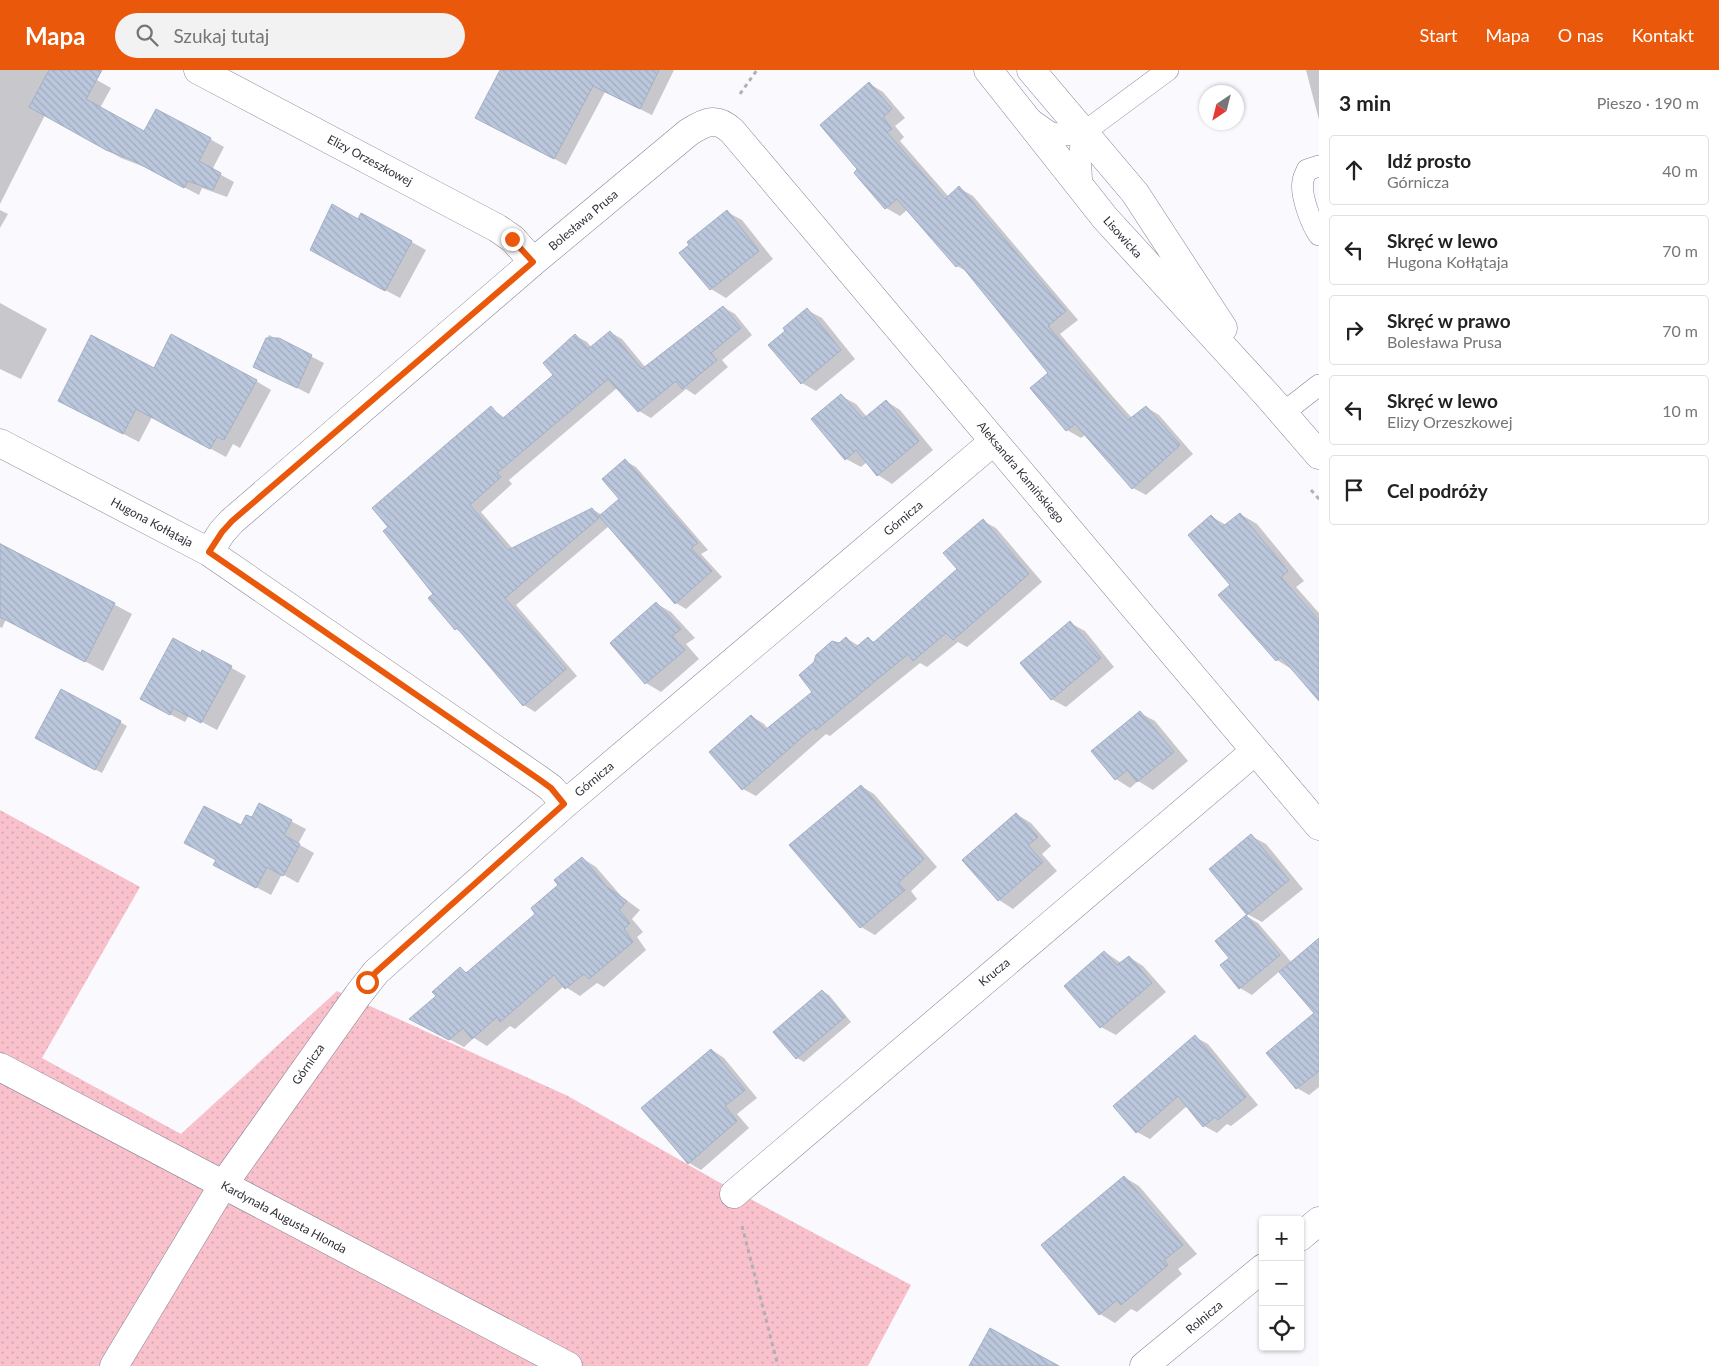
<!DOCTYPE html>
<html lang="pl">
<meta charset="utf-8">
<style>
:root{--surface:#fff;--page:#f2f2f2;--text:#222;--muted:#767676;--line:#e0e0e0;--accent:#ea580c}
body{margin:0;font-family:Lato,sans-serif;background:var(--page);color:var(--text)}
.controls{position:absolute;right:15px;bottom:15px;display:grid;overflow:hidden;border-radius:5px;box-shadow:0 1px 4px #0004}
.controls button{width:45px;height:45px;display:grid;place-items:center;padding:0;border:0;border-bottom:1px solid var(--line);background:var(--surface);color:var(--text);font:25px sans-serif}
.compass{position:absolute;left:1199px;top:15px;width:45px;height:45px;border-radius:50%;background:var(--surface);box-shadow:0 1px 4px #0004;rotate:215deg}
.stop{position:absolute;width:15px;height:15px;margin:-11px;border:4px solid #ea580c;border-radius:50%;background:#fff}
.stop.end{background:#ea580c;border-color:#fff;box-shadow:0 1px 5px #0008}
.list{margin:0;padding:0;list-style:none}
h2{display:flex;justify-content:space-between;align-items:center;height:65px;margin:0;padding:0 20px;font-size:21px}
h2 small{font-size:16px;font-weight:400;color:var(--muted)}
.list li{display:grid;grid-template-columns:32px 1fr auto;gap:15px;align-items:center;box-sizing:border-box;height:70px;margin:0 10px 10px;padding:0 10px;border:1px solid var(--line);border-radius:5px}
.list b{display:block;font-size:19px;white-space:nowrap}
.list p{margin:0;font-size:16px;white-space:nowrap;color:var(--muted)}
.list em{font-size:16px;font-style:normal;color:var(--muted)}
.icon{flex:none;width:28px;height:28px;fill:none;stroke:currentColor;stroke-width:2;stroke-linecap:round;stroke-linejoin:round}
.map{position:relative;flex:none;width:1319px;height:1296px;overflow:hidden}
header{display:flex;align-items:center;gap:30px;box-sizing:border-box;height:70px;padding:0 25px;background:var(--accent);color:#fff}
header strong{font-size:24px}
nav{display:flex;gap:28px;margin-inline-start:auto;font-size:18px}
.search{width:350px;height:45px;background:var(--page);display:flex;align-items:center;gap:12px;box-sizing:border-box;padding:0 18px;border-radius:28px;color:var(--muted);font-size:19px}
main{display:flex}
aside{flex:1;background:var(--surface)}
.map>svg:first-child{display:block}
.grass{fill:url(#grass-dots)}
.shadow{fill:#0003}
.building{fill:url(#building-back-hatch);stroke:#a4b0c5}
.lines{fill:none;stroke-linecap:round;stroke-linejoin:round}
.lane-casing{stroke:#878297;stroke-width:22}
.street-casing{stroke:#878297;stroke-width:29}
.secondary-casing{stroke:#878297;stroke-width:29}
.path{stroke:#b1b0b6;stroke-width:3;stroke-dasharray:4 4;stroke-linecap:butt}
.lane{stroke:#fff;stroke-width:21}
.street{stroke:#fff;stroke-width:28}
.secondary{stroke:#fff;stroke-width:28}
.route{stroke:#ea580c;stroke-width:6}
.labels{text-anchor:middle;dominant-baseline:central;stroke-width:5;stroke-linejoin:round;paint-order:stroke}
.street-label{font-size:12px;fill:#302e37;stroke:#fff}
</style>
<header>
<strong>Mapa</strong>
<div class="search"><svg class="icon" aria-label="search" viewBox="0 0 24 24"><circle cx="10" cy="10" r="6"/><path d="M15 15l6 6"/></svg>Szukaj tutaj</div>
<nav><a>Start</a><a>Mapa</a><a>O nas</a><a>Kontakt</a></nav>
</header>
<main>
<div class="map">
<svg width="1319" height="1296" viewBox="0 0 1319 1296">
<defs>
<pattern id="grass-dots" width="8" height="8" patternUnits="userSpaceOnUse" patternTransform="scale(1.25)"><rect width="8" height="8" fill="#f8c1cc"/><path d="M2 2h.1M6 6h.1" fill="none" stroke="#d5a6b0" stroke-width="1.8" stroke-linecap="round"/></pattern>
<pattern id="building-back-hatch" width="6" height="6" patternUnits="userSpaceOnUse" patternTransform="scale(1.25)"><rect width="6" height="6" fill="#bbc7dc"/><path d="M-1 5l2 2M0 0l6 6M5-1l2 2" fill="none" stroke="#a1abbd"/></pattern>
</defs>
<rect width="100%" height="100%" fill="#faf9fe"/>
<path class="grass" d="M 0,740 L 140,817 L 42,988 L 181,1064 L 337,921 L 568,1026 L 715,1110 L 911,1215 L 868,1296 L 0,1296 Z"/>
<path class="shadow" d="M 0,0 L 79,0 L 111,18 L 100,38 L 145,63 L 210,69 L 224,77 L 212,100 L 234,112 L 227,127 L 202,118 L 199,125 L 147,98 L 121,88 L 45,45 L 0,134 Z
M 530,0 L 674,0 L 652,45 L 605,22 L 566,95 L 490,55 Z
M 1306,0 L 1319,0 L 1319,50 Z
M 870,14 L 883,22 L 905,48 L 895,56 L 904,67 L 900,71 L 949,127 L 959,118 L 973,126 L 1078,250 L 1060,264 L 1114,328 L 1132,348 L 1146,337 L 1159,345 L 1193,384 L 1146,425 L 1133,418 L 1086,364 L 1081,368 L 1067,360 L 1031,318 L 1049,303 L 968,202 L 957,196 L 908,139 L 900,146 L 886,138 L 855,103 L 859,100 Z
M 0,140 L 8,144 L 0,158 Z
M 727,142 L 742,150 L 773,189 L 726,228 L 711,219 Z
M 361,144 L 426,180 L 400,228 L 326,188 L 358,150 Z
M 0,233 L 47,259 L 21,309 L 0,299 Z
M 723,237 L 735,244 L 752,265 L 722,290 L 728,297 L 695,325 L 686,319 L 651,348 L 639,341 L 617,318 L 509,410 L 512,414 L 481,442 L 513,479 L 592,439 L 602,445 L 621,429 L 625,391 L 636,397 L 708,480 L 701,484 L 722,507 L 686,539 L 676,533 L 609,456 L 516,535 L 577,606 L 535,642 L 524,635 L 464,564 L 456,559 L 435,524 L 491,338 L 505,348 L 555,306 L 576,266 L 587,272 L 592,278 L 610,262 L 622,269 L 646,298 Z
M 807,240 L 822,248 L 855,289 L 816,321 L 802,313 L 787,261 Z
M 269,265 L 324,293 L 309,324 L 254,296 Z
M 155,299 L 256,311 L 271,320 L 240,378 L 233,374 L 226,387 L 152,347 L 139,372 L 60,331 Z
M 841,326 L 856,334 L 867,347 L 886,331 L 900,340 L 933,380 L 892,414 L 878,405 L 867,392 L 861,397 L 846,389 Z
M 1240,444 L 1257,454 L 1304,511 L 1296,517 L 1319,543 L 1319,629 L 1293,600 L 1277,590 L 1231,515 L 1212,447 L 1226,455 Z
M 983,451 L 996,458 L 1042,512 L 967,577 L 958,572 L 927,597 L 920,593 L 830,666 L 826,664 L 756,726 L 743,719 L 751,646 L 764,654 L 768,659 L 814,622 L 839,574 L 846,568 L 859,576 L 868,569 L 875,572 L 959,499 Z
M 0,473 L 132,544 L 103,601 L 6,549 L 2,558 L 0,557 Z
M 657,534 L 671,542 L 695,568 L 686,574 L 699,589 L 661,622 L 646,613 L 611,573 Z
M 1070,553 L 1085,561 L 1114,597 L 1066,637 L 1051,629 Z
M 203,582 L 246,606 L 217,660 L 189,645 L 185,652 L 156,637 Z
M 1140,643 L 1155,651 L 1188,691 L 1153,720 L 1138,711 L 1130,718 L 1116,709 Z
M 120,652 L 127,656 L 102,703 L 36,668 Z
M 861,716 L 874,724 L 937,797 L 911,821 L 917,829 L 875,865 L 861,857 L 791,775 Z
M 260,735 L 306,759 L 298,774 L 314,783 L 298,813 L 282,804 L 271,825 L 229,803 L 241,757 L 252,749 Z
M 1016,744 L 1031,753 L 1051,776 L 1042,784 L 1057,801 L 1013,839 L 999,830 Z
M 1251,766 L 1266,774 L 1303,819 L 1262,852 L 1247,844 Z
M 582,788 L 596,797 L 622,827 L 640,840 L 632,849 L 643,862 L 637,867 L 646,880 L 604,917 L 597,913 L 580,926 L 564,916 L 515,959 L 510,956 L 487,976 L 474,968 L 464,977 L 424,956 L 437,926 L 460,899 L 468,903 L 537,844 Z
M 1246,846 L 1258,853 L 1292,893 L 1319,870 L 1319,1017 L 1309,1025 L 1297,1018 L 1268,983 L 1315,943 L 1280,901 L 1252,925 L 1240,918 L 1222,896 L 1231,888 Z
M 1105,882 L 1121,893 L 1129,887 L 1143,896 L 1166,922 L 1116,965 L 1101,957 Z
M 822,921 L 829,925 L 851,952 L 804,992 L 797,988 Z
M 1195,967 L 1208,974 L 1258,1035 L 1231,1056 L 1227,1054 L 1217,1063 L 1204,1056 L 1187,1036 L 1150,1069 L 1137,1062 Z
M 712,980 L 724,988 L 757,1028 L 737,1044 L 749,1058 L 701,1100 L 689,1093 Z
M 1124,1107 L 1139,1116 L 1197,1184 L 1178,1199 L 1182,1204 L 1137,1242 L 1131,1239 L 1115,1253 L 1100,1244 L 1043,1175 Z"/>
<path class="building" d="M 49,0 L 102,0 L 86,29 L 144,61 L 156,39 L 211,68 L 199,91 L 221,103 L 213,120 L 188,111 L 184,118 L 132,90 L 106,80 L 29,37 Z
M 500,0 L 659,0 L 640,39 L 593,16 L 554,89 L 475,48 Z
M 869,12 L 892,39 L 883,47 L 892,59 L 887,62 L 908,87 L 945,129 L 959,116 L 1066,241 L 1048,256 L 1100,319 L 1128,350 L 1146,336 L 1180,375 L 1132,419 L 1075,354 L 1066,361 L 1030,318 L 1048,303 L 960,194 L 956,197 L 897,129 L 885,139 L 854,103 L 857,99 L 820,55 Z
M 332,134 L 358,149 L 361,143 L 412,171 L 385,221 L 310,180 Z
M 727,140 L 759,181 L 710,220 L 679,183 L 689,175 L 687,172 Z
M 723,236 L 741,258 L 711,283 L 717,290 L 682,319 L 676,311 L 638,342 L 608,309 L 497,403 L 501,407 L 470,435 L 508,480 L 592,438 L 599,448 L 505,528 L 566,599 L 523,636 L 457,558 L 455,560 L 428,528 L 433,524 L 383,461 L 388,457 L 372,438 L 491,336 L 502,349 L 553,305 L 543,293 L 575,264 L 588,279 L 610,261 L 642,299 Z
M 807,238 L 841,280 L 801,314 L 768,275 L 785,261 L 783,258 Z
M 171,264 L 257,310 L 224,370 L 217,367 L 210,379 L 136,339 L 123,364 L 58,331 L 91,265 L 154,298 Z
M 266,268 L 279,268 L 312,285 L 297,318 L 253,297 Z
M 841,324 L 863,349 L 886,330 L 919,371 L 877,406 L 856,380 L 845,390 L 811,349 Z
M 625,389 L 698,473 L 691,478 L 712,501 L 675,534 L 599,446 L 619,429 L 602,409 Z
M 1240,443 L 1288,501 L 1281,507 L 1319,551 L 1319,631 L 1281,587 L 1276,591 L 1218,525 L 1230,515 L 1188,465 L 1211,445 L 1222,457 Z
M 983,449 L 1029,504 L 953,570 L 946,563 L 913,591 L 908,584 L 816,660 L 814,657 L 742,720 L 709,682 L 751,645 L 765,660 L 812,622 L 799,605 L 814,592 L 816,585 L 832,571 L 839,573 L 846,567 L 855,578 L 868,567 L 873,573 L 957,499 L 943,483 Z
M 0,474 L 115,533 L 85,592 L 0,547 Z
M 656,532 L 681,559 L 672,566 L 685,580 L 645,614 L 610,573 Z
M 1070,551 L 1101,588 L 1051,630 L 1020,593 Z
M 173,568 L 201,583 L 202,580 L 232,596 L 201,653 L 173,638 L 170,645 L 140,629 Z
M 61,619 L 121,651 L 95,700 L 35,668 Z
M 1140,641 L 1174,682 L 1137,712 L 1127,700 L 1115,710 L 1091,681 Z
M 861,715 L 924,789 L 898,813 L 905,820 L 860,858 L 789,775 Z
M 259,733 L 292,750 L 284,765 L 300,774 L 283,806 L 267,797 L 256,818 L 213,795 L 216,790 L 184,773 L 204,736 L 241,755 L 246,745 L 252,747 Z
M 1016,743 L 1038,767 L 1028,775 L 1043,792 L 998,831 L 962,790 Z
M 1251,764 L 1289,810 L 1247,845 L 1209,799 Z
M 582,787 L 607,817 L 627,831 L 619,840 L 630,853 L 624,859 L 633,872 L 589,909 L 584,904 L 565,919 L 554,905 L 500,952 L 497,947 L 472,969 L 463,958 L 449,970 L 409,949 L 436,926 L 432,922 L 460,897 L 466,903 L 535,844 L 531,838 L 558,815 L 554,810 Z
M 1246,845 L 1280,885 L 1239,919 L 1220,895 L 1229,888 L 1215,871 Z
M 1319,868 L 1319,1001 L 1296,1019 L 1266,983 L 1314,943 L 1279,902 Z
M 1104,881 L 1117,895 L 1129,886 L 1152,913 L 1100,958 L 1064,916 Z
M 822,920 L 845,947 L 796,989 L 773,962 Z
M 1195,965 L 1246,1027 L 1218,1050 L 1215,1047 L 1203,1057 L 1178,1026 L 1136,1063 L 1113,1036 Z
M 711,979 L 745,1020 L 725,1036 L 737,1051 L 688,1094 L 641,1038 Z
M 1124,1106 L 1183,1175 L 1164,1190 L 1168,1195 L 1121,1235 L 1117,1230 L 1099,1245 L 1041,1175 Z
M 990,1258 L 1059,1296 L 969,1296 Z"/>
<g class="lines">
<defs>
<path id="lane" d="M 1031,49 L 1051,63 L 1065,65 L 1083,63 L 1168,0
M 1319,96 L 1307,100 C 1306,103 1303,108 1303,111 C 1300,124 1311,154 1319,165
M 1082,119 L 1080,81 L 1083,63
M 1283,343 L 1319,315"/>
<path id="street" d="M 198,0 L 497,158 L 513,169 L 533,192
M 0,373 L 209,482 L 540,710 L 551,718 L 565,734
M 209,482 L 222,462 L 232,451 L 533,192 L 689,62 C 705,52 716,46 732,61 L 1319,756
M 0,997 L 568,1296
M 734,1124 L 1255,681
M 1300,1167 L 1319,1151
M 114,1296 L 223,1115 L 358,925 L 376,902 L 565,734 L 994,371
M 1144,1296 L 1263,1198"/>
<path id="secondary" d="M 988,0 L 1105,148 L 1268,326 L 1319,385
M 1031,0 L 1135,123 L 1223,258"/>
</defs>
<use href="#lane" class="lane-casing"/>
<use href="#street" class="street-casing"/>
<use href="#secondary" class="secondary-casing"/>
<path class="path" d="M 740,24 L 757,0
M 1311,420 L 1319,429
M 742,1156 L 778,1296"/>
<use href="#lane" class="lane"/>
<use href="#street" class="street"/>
<use href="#secondary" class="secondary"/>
</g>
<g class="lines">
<path class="route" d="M 367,912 L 376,902 L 564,734 L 551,718 L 540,710 L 209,482 L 222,462 L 232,451 L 533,192 L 512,169"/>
</g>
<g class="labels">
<g class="street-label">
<text transform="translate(370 90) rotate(28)">Elizy Orzeszkowej</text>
<text transform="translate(583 150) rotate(-40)">Bolesława Prusa</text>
<text transform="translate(1123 167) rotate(48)">Lisowicka</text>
<text transform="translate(1021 402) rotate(50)">Aleksandra Kamińskiego</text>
<text transform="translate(903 448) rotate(-40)">Górnicza</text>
<text transform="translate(152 452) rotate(28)">Hugona Kołłątaja</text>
<text transform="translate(594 709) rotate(-40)">Górnicza</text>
<text transform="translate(994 902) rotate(-40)">Krucza</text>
<text transform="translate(308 994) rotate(-55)">Górnicza</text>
<text transform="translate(284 1147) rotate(28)">Kardynała Augusta Hlonda</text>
<text transform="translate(1204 1247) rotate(-40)">Rolnicza</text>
</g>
</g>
</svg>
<div class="controls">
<button>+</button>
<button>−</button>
<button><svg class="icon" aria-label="locate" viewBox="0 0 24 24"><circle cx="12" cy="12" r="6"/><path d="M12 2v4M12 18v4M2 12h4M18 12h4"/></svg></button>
</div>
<svg class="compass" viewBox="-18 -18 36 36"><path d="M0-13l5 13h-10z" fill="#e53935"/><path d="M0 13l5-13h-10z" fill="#767676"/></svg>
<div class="stop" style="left:367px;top:912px"></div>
<div class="stop end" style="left:512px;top:169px"></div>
</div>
<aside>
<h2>3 min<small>Pieszo · 190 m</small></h2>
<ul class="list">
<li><svg class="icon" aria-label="ahead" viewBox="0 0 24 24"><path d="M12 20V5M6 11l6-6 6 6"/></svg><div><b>Idź prosto</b><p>Górnicza</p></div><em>40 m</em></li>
<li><svg class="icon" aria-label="left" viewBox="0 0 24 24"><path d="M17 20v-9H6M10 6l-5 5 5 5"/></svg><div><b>Skręć w lewo</b><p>Hugona Kołłątaja</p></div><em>70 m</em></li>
<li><svg class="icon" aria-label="right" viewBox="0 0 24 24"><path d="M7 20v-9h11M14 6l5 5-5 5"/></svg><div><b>Skręć w prawo</b><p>Bolesława Prusa</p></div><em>70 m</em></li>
<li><svg class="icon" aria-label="left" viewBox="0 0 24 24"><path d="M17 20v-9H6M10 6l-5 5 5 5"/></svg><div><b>Skręć w lewo</b><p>Elizy Orzeszkowej</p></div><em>10 m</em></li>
<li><svg class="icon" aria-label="arrive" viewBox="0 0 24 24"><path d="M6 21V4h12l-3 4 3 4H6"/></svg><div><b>Cel podróży</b></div></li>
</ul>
</aside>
</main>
